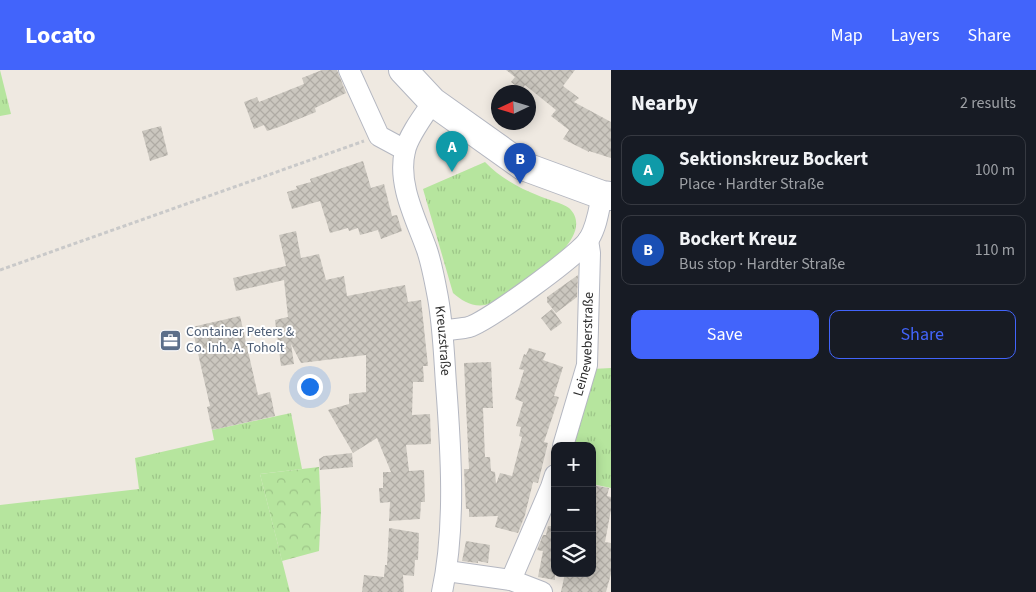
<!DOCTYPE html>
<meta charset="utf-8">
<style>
:root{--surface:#171b24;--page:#242831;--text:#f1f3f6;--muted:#9ea1a6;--line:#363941;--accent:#4264fb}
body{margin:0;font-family:"Source Sans 3",sans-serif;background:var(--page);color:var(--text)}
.controls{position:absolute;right:15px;bottom:15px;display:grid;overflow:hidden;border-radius:10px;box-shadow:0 2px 12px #0003}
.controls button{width:45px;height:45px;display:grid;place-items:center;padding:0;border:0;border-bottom:1px solid var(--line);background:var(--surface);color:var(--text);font:25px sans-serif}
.compass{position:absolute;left:491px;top:15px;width:45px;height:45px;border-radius:50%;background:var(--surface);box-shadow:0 2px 12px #0003;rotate:266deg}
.you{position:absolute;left:309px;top:316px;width:18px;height:18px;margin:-12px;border:4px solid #fff;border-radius:50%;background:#1a73e8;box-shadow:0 0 0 8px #1a73e833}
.badge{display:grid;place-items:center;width:32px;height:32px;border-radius:50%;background:var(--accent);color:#fff;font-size:16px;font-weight:700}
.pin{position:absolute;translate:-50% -41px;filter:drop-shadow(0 1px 2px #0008)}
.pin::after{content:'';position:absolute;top:26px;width:18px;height:15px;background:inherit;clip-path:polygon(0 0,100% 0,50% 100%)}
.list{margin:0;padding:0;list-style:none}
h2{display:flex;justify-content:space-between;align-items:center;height:65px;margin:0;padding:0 20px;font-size:21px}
h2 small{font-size:16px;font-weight:400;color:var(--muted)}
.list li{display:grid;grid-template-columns:32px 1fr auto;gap:15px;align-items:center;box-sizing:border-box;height:70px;margin:0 10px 10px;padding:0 10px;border:1px solid var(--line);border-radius:10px}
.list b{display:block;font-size:19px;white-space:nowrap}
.list p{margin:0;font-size:16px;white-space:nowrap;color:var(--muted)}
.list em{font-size:16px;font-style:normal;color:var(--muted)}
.actions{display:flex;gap:10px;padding:15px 20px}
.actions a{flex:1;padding:11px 0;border:1px solid var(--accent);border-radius:10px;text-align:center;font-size:18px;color:var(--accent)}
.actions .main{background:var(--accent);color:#fff}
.icon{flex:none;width:28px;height:28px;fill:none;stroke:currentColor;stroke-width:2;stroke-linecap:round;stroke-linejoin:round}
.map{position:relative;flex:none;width:611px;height:522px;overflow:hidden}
header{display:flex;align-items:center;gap:30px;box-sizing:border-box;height:70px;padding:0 25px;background:var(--accent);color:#fff}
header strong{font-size:24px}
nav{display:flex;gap:28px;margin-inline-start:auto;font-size:18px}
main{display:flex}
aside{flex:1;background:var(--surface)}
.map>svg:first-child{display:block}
.grass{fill:url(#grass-tufts)}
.forest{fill:url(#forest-crowns)}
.building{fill:url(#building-cross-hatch)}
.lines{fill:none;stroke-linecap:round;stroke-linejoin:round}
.minor-casing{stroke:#b4b7c1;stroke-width:22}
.secondary-casing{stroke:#b4b7c1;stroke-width:30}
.path{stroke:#c9c9c9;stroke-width:3;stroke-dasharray:4 2.5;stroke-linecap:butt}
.minor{stroke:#fff;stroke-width:20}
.secondary{stroke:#fff;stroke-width:28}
.labels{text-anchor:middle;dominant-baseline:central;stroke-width:4;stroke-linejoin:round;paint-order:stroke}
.service-label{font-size:14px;fill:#4e5e75;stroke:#fff;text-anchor:start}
.street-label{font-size:14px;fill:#2e2e2e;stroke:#fff}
</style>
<header>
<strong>Locato</strong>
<nav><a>Map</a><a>Layers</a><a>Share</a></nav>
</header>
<main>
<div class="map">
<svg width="611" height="522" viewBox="0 0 611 522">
<defs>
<pattern id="grass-tufts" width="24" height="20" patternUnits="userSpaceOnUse" patternTransform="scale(1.25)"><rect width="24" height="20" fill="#b6e59e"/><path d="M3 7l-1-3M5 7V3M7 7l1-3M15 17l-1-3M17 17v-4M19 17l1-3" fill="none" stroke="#9dc588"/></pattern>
<pattern id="forest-crowns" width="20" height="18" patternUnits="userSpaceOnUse" patternTransform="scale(1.25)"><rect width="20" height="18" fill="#b6e59e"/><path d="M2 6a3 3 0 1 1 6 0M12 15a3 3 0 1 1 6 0" fill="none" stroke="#9dc588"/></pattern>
<pattern id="building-cross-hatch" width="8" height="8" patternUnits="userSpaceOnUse" patternTransform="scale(1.25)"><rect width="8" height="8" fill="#cbc7bf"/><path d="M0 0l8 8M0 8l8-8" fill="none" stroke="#afaba4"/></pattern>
</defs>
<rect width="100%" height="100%" fill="#efe9e1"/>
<path class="grass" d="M 0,0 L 11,44 L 0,46 Z
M 485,92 C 498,106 519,118 537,125 C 545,129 563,133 569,138 C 583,151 574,168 564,179 C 550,190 498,233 485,235 C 472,237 462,231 453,223 L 423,119 Z
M 611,298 L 611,418 L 592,414 L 592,376 L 569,376 L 592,299 Z
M 291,343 L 302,399 L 260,404 L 290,522 L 0,522 L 0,435 L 139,419 L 135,388 L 214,370 L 212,360 Z"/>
<path class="forest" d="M 319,397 L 321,441 L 319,481 L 282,491 L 260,404 Z"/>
<path class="building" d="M 322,0 L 337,0 L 346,23 L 315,38 L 316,42 L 279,57 L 267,61 L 264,55 L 254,59 L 244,32 L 257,27 L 259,32 L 304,14 L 302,8 Z
M 506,0 L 575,0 L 563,16 L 579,28 L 574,32 L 611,52 L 611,88 L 589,81 L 589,82 L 563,69 L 569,60 L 551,46 L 556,40 L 525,15 L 521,20 L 511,12 L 515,7 Z
M 161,56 L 168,85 L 150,91 L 142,61 Z
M 363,91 L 371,118 L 384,114 L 392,146 L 397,145 L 402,161 L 381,169 L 378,160 L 360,165 L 358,158 L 349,161 L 348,158 L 330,163 L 320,131 L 292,139 L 287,122 L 297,119 L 296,116 L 311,112 L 310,109 Z
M 296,161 L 301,188 L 319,184 L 326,210 L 344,206 L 347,226 L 405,215 L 408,232 L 421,230 L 428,296 L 423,296 L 424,312 L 413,312 L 412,345 L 430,344 L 431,374 L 406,375 L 409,401 L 424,400 L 425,432 L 421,432 L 420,449 L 389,451 L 390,432 L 380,433 L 379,418 L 383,418 L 383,402 L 391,402 L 377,368 L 353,383 L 328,340 L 349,334 L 349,324 L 366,322 L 366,285 L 301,293 L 291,274 L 294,294 L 281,296 L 275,250 L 288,247 L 284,210 L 236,221 L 233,208 L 286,196 L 279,165 Z
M 578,205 L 577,227 L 556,243 L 547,232 L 547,227 Z
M 552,239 L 562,253 L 551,261 L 541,248 Z
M 240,246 L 258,325 L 270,322 L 275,346 L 212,360 L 207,337 L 210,336 L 192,257 Z
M 529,278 L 546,283 L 543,290 L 563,297 L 554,326 L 559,327 L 544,372 L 548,373 L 538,413 L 533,412 L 525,445 L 518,463 L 495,457 L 498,446 L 469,447 L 469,439 L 466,439 L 464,399 L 469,399 L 464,293 L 491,292 L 493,338 L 483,338 L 485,387 L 490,387 L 491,401 L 495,402 L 496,414 L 500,403 L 512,406 L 522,367 L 519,366 L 521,357 L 516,356 L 523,332 L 515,329 L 524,300 L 519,299 L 524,284 L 526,285 Z
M 352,383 L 353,397 L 320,400 L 319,389 L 324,386 Z
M 592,415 L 609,418 L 607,426 L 611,427 L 611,440 L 605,472 L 611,473 L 611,504 L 606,522 L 561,522 L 565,503 L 592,503 Z
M 548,456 L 555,456 L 555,510 L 538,507 L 543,481 L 537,480 L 543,465 L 546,465 Z
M 389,458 L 419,463 L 418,490 L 415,490 L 414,506 L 403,505 L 404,522 L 362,522 L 364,505 L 384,507 L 385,495 L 387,495 Z
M 466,471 L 490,475 L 488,493 L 478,491 L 478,493 L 462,491 Z"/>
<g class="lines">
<defs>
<g id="minor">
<path d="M 349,0 L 379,66 L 405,80"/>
<path id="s1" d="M 433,32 C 424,45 408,66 405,81 C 397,114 416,149 427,180 C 432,195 435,212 438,228 C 443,256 444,285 446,314 C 451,380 456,458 442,522"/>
<path d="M 443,261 C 451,259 461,259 469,257 C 488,251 579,185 589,169 C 597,156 599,139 602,125"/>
<path id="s2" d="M 563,376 L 587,295 L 590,183 L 588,170"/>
<path d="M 447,501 L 511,510 L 542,522"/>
<path d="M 511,510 L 551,417 L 555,405"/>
</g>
<path id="secondary" d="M 403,0 L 433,32 L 523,96 L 602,125 L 611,126"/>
</defs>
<use href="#minor" class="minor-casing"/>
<use href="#secondary" class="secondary-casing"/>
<path class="path" d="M 0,200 L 364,71"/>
<use href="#minor" class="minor"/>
<use href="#secondary" class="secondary"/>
</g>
<defs>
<symbol id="office-square" viewBox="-11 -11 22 22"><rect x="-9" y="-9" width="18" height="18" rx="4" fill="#5c6f8a" stroke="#fff"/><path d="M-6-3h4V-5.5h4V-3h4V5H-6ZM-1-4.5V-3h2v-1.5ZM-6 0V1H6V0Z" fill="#fff"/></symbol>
</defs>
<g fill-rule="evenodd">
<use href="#office-square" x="158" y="258" width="25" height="25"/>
</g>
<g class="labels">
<g class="service-label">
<text x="186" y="262">Container Peters &amp;<tspan x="186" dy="16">Co. Inh. A. Toholt</tspan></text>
</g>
<g class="street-label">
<text stroke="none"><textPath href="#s1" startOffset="252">Kreuzstraße</textPath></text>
<text stroke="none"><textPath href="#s2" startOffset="105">Leineweberstraße</textPath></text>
</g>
</g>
</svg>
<div class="controls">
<button>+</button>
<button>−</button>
<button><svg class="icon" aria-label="layers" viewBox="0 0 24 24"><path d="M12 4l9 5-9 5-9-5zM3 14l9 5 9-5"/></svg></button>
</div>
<svg class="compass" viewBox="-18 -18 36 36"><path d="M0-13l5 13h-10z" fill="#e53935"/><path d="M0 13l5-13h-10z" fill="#9ea1a6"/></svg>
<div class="you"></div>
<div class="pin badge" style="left:452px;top:102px;background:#0f9aa8">A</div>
<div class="pin badge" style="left:520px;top:114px;background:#1a4fb4">B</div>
</div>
<aside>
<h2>Nearby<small>2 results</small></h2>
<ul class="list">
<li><span class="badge" style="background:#0f9aa8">A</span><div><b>Sektionskreuz Bockert</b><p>Place · Hardter Straße</p></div><em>100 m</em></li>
<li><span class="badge" style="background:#1a4fb4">B</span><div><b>Bockert Kreuz</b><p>Bus stop · Hardter Straße</p></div><em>110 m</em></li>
</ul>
<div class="actions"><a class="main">Save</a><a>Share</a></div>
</aside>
</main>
